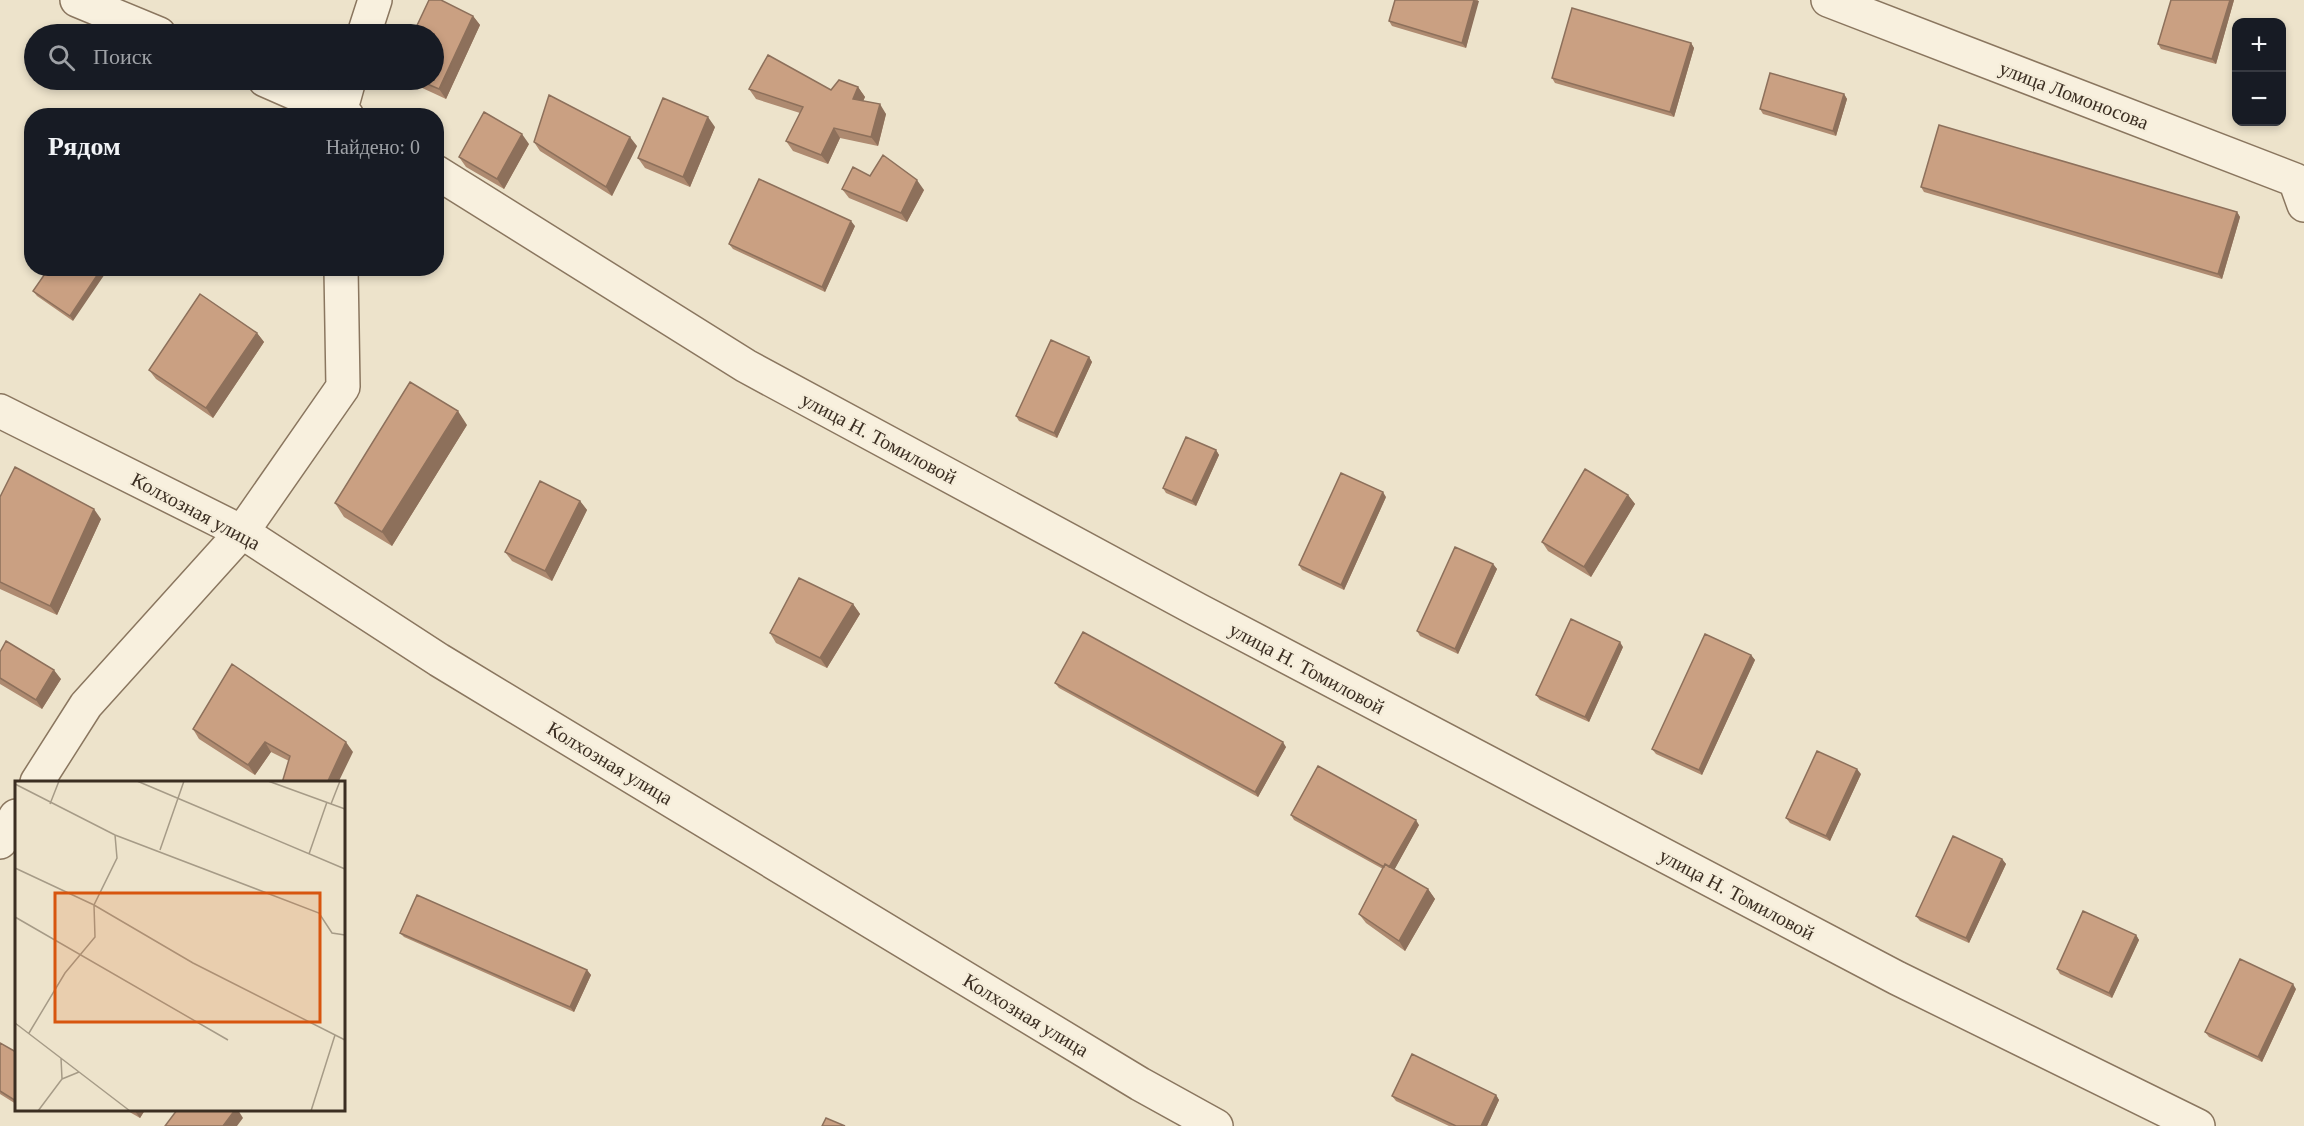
<!DOCTYPE html>
<html lang="ru">
<meta charset="utf-8">
<style>
:root{--surface:#171b24;--page:#20242c;--text:#f1f3f6;--muted:#9ea1a6;--line:#363941}
body{margin:0;font-family:Georgia,serif;background:var(--page);color:var(--text)}
.controls{position:absolute;right:18px;top:18px;display:grid;overflow:hidden;border-radius:12px;box-shadow:0 3px 9px #0003}
.controls button{width:54px;height:54px;display:grid;place-items:center;padding:0;border:0;border-bottom:2px solid var(--line);background:var(--surface);color:var(--text);font:30px sans-serif}
.list{margin:0;padding:0;list-style:none}
h2{display:flex;justify-content:space-between;align-items:center;height:78px;margin:0;padding:0 24px;font-size:26px}
h2 small{font-size:20px;font-weight:400;color:var(--muted)}
.icon{flex:none;width:33px;height:33px;fill:none;stroke:currentColor;stroke-width:2;stroke-linecap:round;stroke-linejoin:round}
.map{position:relative;flex:none;width:2304px;height:1126px;overflow:hidden}
.search{position:absolute;background:var(--surface);box-shadow:0 3px 9px #0003;left:24px;top:24px;width:420px;height:66px;display:flex;align-items:center;gap:15px;box-sizing:border-box;padding:0 21px;border-radius:33px;color:var(--muted);font-size:22px}
.panel{position:absolute;background:var(--surface);box-shadow:0 3px 9px #0003;left:24px;top:108px;width:420px;height:168px;border-radius:24px}
.map>svg:first-child{display:block}
.lines{fill:none;stroke-linecap:round;stroke-linejoin:round}
.street-casing{stroke:#8a765f;stroke-width:36}
.street{stroke:#f8f0de;stroke-width:33}
.wall{fill:#ae8a70}
.shaded-wall{fill:#8d705b}
.building{fill:#caa082;stroke:#8d705b;stroke-width:1.5}
.labels{text-anchor:middle;dominant-baseline:central;stroke-width:5;stroke-linejoin:round;paint-order:stroke}
.street-label{font-size:20px;fill:#3b2e22;stroke:#f5edda}
.inset-road{fill:none;stroke:#a69b87;stroke-width:1.5}
.view{fill:#d7550e;fill-opacity:0.15;stroke:#d7550e;stroke-width:3}
.inset-edge{fill:none;stroke:#3b2e22;stroke-width:3}
</style>
<div class="map">
<svg width="2304" height="1126" viewBox="0 0 2304 1126">
<rect width="100%" height="100%" fill="#ede3cb"/>
<g class="lines">
<defs>
<path id="street" d="M 77,0 L 159,34
M 1828,0 L 2295,180 L 2304,205
M 364,34 L 375,0
M 265,80 L 347,116
M 339,116 L 349,80
M 436,172 L 746,366 L 1198,610 L 1897,978 L 2198,1126
M 0,411 L 242,532 L 439,660 L 1140,1084 L 1216,1126
M 37,782 L 86,705 L 242,532 L 343,387 L 341,268
M 0,842 L 16,816"/>
</defs>
<use href="#street" class="street-casing"/>
<use href="#street" class="street"/>
</g>
<path class="wall" d="M 1395,0 L 1478,0 L 1466,48 L 1392,26 L 1389,21 Z
M 2171,0 L 2234,0 L 2216,64 L 2161,49 L 2158,44 Z
M 473,16 L 480,25 L 446,99 L 405,80 L 434,80 Z
M 1691,43 L 1694,48 L 1674,117 L 1555,83 L 1552,78 Z
M 858,87 L 865,97 L 863,101 L 886,114 L 878,146 L 840,138 L 828,164 L 793,151 L 786,141 L 800,113 L 756,99 L 749,89 L 831,90 Z
M 1844,94 L 1847,99 L 1836,136 L 1763,114 L 1760,109 Z
M 715,127 L 690,187 L 645,168 L 638,158 Z
M 534,142 L 637,146 L 612,196 L 540,151 Z
M 529,144 L 504,189 L 466,167 L 459,157 Z
M 870,176 L 924,190 L 907,222 L 849,198 L 842,189 Z
M 1921,187 L 2237,212 L 2240,217 L 2222,279 L 1924,192 Z
M 855,226 L 825,292 L 733,249 L 729,244 Z
M 49,268 L 73,321 L 37,296 L 33,291 Z
M 257,333 L 264,342 L 213,418 L 156,379 L 149,370 Z
M 1089,357 L 1092,362 L 1057,438 L 1019,421 L 1016,416 Z
M 467,425 L 392,546 L 344,517 L 335,503 Z
M 1216,450 L 1219,455 L 1196,506 L 1166,493 L 1163,488 Z
M 1628,495 L 1635,504 L 1591,577 L 1548,551 L 1542,542 Z
M 0,497 L 101,519 L 57,615 L 0,589 Z
M 1386,497 L 1344,590 L 1302,570 L 1299,565 Z
M 580,501 L 587,510 L 552,581 L 512,561 L 505,552 Z
M 1493,564 L 1497,569 L 1458,654 L 1420,636 L 1417,631 Z
M 853,604 L 860,614 L 827,668 L 776,643 L 770,633 Z
M 1623,647 L 1589,722 L 1540,700 L 1536,695 Z
M 0,652 L 61,679 L 42,709 L 0,684 Z
M 1751,655 L 1755,660 L 1702,775 L 1656,754 L 1652,749 Z
M 1055,683 L 1286,747 L 1258,797 L 1059,688 Z
M 193,729 L 353,752 L 289,761 L 271,752 L 255,775 L 199,739 Z
M 1861,774 L 1830,841 L 1790,823 L 1786,818 Z
M 1291,815 L 1419,825 L 1394,870 L 1428,889 L 1435,899 L 1405,951 L 1366,923 L 1359,914 L 1383,869 L 1294,820 Z
M 2002,859 L 2006,864 L 1969,943 L 1920,921 L 1916,916 Z
M 400,933 L 587,970 L 591,975 L 574,1012 L 404,937 Z
M 2136,935 L 2139,940 L 2112,998 L 2060,974 L 2057,969 Z
M 2296,989 L 2262,1062 L 2209,1037 L 2205,1032 Z
M 0,1043 L 16,1052 L 16,1104 L 0,1094 Z
M 1496,1095 L 1499,1100 L 1487,1126 L 1449,1126 L 1396,1101 L 1392,1096 Z
M 126,1110 L 145,1110 L 140,1118 Z"/>
<path class="shaded-wall" d="M 1474,0 L 1479,1 L 1466,48 L 1462,43 Z
M 2230,0 L 2234,0 L 2216,64 L 2212,59 Z
M 473,16 L 480,25 L 446,99 L 439,89 Z
M 1691,43 L 1694,48 L 1674,117 L 1670,112 Z
M 858,87 L 865,97 L 860,108 L 853,99 Z
M 1844,94 L 1847,99 L 1836,136 L 1833,131 Z
M 880,104 L 886,114 L 878,146 L 871,137 Z
M 708,117 L 715,127 L 690,187 L 683,177 Z
M 834,128 L 840,138 L 828,164 L 821,155 Z
M 522,134 L 529,144 L 504,189 L 497,179 Z
M 630,137 L 637,146 L 612,196 L 606,187 Z
M 917,180 L 924,190 L 907,222 L 901,213 Z
M 2237,212 L 2240,217 L 2222,279 L 2218,274 Z
M 851,221 L 855,226 L 825,292 L 822,287 Z
M 102,268 L 109,268 L 73,321 L 70,316 Z
M 257,333 L 264,342 L 213,418 L 206,408 Z
M 1089,357 L 1092,362 L 1057,438 L 1054,433 Z
M 458,411 L 467,425 L 392,546 L 382,532 Z
M 1216,450 L 1219,455 L 1196,506 L 1192,501 Z
M 1383,492 L 1386,497 L 1344,590 L 1341,585 Z
M 1628,495 L 1635,504 L 1591,577 L 1584,567 Z
M 580,501 L 587,510 L 552,581 L 545,571 Z
M 94,509 L 101,519 L 57,615 L 50,606 Z
M 1493,564 L 1497,569 L 1458,654 L 1455,649 Z
M 853,604 L 860,614 L 827,668 L 820,658 Z
M 1620,642 L 1623,647 L 1589,722 L 1585,717 Z
M 1751,655 L 1755,660 L 1702,775 L 1699,770 Z
M 54,670 L 61,679 L 42,709 L 36,700 Z
M 265,742 L 271,752 L 255,775 L 248,765 Z
M 346,742 L 353,752 L 338,783 L 327,783 Z
M 1283,742 L 1286,747 L 1258,797 L 1255,792 Z
M 1857,769 L 1861,774 L 1830,841 L 1826,836 Z
M 1416,820 L 1419,825 L 1392,874 L 1388,869 Z
M 2002,859 L 2006,864 L 1969,943 L 1966,938 Z
M 1428,889 L 1435,899 L 1405,951 L 1399,941 Z
M 2136,935 L 2139,940 L 2112,998 L 2109,993 Z
M 587,970 L 591,975 L 574,1012 L 570,1007 Z
M 2293,984 L 2296,989 L 2262,1062 L 2258,1057 Z
M 1496,1095 L 1499,1100 L 1487,1126 L 1481,1126 Z
M 134,1110 L 145,1110 L 140,1118 Z
M 235,1110 L 238,1110 L 243,1118 L 237,1126 L 223,1126 Z"/>
<path class="building" d="M 429,0 L 441,0 L 473,16 L 439,89 L 418,80 L 434,80 L 434,34 L 413,34 Z
M 1395,0 L 1474,0 L 1462,43 L 1389,21 Z
M 2171,0 L 2230,0 L 2212,59 L 2158,44 Z
M 1572,8 L 1691,43 L 1670,112 L 1552,78 Z
M 768,55 L 831,90 L 839,80 L 858,87 L 853,99 L 880,104 L 871,137 L 834,128 L 821,155 L 786,141 L 803,107 L 749,89 Z
M 1770,73 L 1844,94 L 1833,131 L 1760,109 Z
M 549,95 L 630,137 L 606,187 L 534,142 Z
M 663,98 L 708,117 L 683,177 L 638,158 Z
M 484,112 L 522,134 L 497,179 L 459,157 Z
M 1939,125 L 2237,212 L 2218,274 L 1921,187 Z
M 883,155 L 917,180 L 901,213 L 842,189 L 853,167 L 870,176 Z
M 759,179 L 851,221 L 822,287 L 729,244 Z
M 49,268 L 102,268 L 70,316 L 33,291 Z
M 200,294 L 257,333 L 206,408 L 149,370 Z
M 1051,340 L 1089,357 L 1054,433 L 1016,416 Z
M 410,382 L 458,411 L 382,532 L 335,503 Z
M 1186,437 L 1216,450 L 1192,501 L 1163,488 Z
M 15,467 L 94,509 L 50,606 L 0,582 L 0,497 Z
M 1585,469 L 1628,495 L 1584,567 L 1542,542 Z
M 1341,473 L 1383,492 L 1341,585 L 1299,565 Z
M 540,481 L 580,501 L 545,571 L 505,552 Z
M 1455,547 L 1493,564 L 1455,649 L 1417,631 Z
M 799,578 L 853,604 L 820,658 L 770,633 Z
M 1571,619 L 1620,642 L 1585,717 L 1536,695 Z
M 1083,632 L 1283,742 L 1255,792 L 1055,683 Z
M 1705,634 L 1751,655 L 1699,770 L 1652,749 Z
M 6,641 L 54,670 L 36,700 L 0,678 L 0,652 Z
M 232,664 L 346,742 L 327,783 L 282,783 L 290,756 L 265,742 L 248,765 L 193,729 Z
M 1817,751 L 1857,769 L 1826,836 L 1786,818 Z
M 1318,766 L 1416,820 L 1389,867 L 1385,864 L 1384,867 L 1291,815 Z
M 1953,836 L 2002,859 L 1966,938 L 1916,916 Z
M 1385,864 L 1428,889 L 1399,941 L 1359,914 Z
M 417,895 L 587,970 L 570,1007 L 400,933 Z
M 2083,911 L 2136,935 L 2109,993 L 2057,969 Z
M 2240,959 L 2293,984 L 2258,1057 L 2205,1032 Z
M 0,1043 L 16,1052 L 16,1101 L 0,1091 Z
M 1412,1054 L 1496,1095 L 1481,1126 L 1456,1126 L 1392,1096 Z
M 177,1110 L 235,1110 L 223,1126 L 165,1126 Z
M 826,1118 L 845,1126 L 822,1126 Z"/>
<g class="labels">
<g class="street-label">
<text transform="translate(2074 95) rotate(21)">улица Ломоносова</text>
<text transform="translate(879 438) rotate(28)">улица Н. Томиловой</text>
<text transform="translate(196 511) rotate(28)">Колхозная улица</text>
<text transform="translate(1307 668) rotate(28)">улица Н. Томиловой</text>
<text transform="translate(610 763) rotate(31)">Колхозная улица</text>
<text transform="translate(1737 894) rotate(28)">улица Н. Томиловой</text>
<text transform="translate(1026 1015) rotate(31)">Колхозная улица</text>
</g>
</g>
<g transform="translate(15 781)">
<rect width="330" height="330" fill="#ede3cb"/>
<path class="inset-road" d="M 122,0 L 330,88M 253,0 L 330,28M 0,3 L 100,54 L 304,132 L 317,152 L 330,154M 35,23 L 44,0M 316,23 L 325,0M 145,69 L 169,0M 294,73 L 312,21M 0,87 L 79,124 L 178,182 L 330,259M 0,136 L 213,259M 0,242 L 115,330M 14,252 L 50,192 L 80,156 L 79,124 L 102,77 L 100,54M 47,298 L 64,291M 23,330 L 47,298 L 46,277M 296,330 L 320,254"/>
<path class="view" d="M 40,112 L 305,112 L 305,241 L 40,241 Z"/>
<rect width="330" height="330" class="inset-edge"/>
</g>
</svg>
<div class="controls">
<button>+</button>
<button>−</button>
</div>
<div class="search"><svg class="icon" aria-label="search" viewBox="0 0 24 24"><circle cx="10" cy="10" r="6"/><path d="M15 15l6 6"/></svg>Поиск</div>
<section class="panel">
<h2>Рядом<small>Найдено: 0</small></h2>
<ul class="list">
</ul>
</section>
</div>
